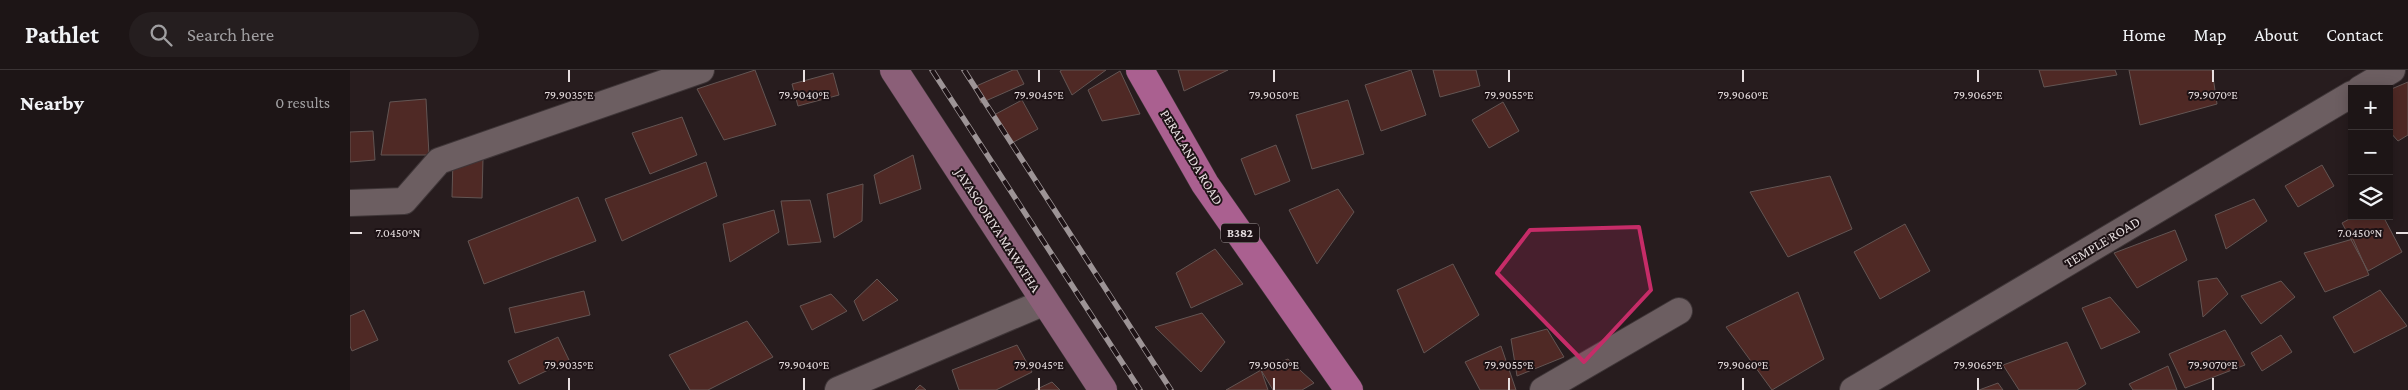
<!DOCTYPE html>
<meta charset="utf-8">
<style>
:root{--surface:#1d1516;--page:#251e1f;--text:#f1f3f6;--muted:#a09fa1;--line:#3b3435}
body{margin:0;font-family:"Crimson Pro",serif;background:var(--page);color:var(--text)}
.controls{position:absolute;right:15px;top:15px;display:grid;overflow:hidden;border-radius:0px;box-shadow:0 2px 12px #0003}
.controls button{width:45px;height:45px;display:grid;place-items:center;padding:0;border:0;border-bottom:1px solid var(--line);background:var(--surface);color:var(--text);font:25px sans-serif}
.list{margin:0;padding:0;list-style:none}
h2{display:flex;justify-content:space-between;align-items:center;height:65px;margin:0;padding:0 20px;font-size:21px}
h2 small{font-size:16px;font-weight:400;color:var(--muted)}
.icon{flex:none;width:28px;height:28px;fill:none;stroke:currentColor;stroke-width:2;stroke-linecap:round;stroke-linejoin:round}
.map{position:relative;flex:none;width:2058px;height:320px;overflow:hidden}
header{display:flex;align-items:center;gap:30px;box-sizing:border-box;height:70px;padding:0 25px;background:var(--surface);border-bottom:1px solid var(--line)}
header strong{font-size:24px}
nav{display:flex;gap:28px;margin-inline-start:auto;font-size:18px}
.search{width:350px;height:45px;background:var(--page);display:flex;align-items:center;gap:12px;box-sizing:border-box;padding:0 18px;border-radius:28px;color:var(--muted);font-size:19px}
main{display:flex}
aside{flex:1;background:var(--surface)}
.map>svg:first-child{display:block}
.building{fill:#4f2925;stroke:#635553}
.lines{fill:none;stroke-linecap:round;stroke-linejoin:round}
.street-casing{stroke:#3f3638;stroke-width:28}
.secondary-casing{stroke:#3f3638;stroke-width:29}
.primary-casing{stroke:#3f3638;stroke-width:29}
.street{stroke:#6c5e61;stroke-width:26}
.secondary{stroke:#8b5f78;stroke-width:28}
.primary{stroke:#aa6090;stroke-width:28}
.rail-casing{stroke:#9d9496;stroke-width:5.5}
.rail{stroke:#1d1215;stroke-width:4;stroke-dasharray:11;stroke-linecap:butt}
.marked{fill:#c62c68;fill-opacity:0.2;stroke:#c62c68;stroke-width:4;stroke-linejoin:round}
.ticks{fill:none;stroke:#e7dfe0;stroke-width:2}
.labels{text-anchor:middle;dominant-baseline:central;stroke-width:4;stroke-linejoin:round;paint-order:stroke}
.shield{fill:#1d1215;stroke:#aaa2a3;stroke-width:1}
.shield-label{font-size:12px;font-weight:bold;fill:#e7dfe0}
.street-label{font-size:14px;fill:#e7dfe0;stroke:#1d1215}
.ticks-label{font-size:12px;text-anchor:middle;fill:#e7dfe0;stroke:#1d1215;stroke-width:4;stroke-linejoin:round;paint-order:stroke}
</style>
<header>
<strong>Pathlet</strong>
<div class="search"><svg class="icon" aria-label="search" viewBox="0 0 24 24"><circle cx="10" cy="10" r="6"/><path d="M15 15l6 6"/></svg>Search here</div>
<nav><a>Home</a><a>Map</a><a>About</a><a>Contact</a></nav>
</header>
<main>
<aside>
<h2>Nearby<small>0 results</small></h2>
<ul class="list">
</ul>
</aside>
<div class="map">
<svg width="2058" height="320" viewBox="0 0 2058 320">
<rect width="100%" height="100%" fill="#271c1e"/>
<path class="building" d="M 405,0 L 426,55 L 374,70 L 347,19 Z
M 663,0 L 667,0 L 674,14 L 631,33 L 624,17 Z
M 712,0 L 756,0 L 722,25 L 710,1 Z
M 828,0 L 878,0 L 834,21 Z
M 1061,0 L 1076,45 L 1031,61 L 1015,15 Z
M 1083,0 L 1126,0 L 1130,16 L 1090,27 Z
M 1689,0 L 1765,0 L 1767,5 L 1694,17 Z
M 1779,0 L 1862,0 L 1867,34 L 1790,55 Z
M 770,1 L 790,44 L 752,51 L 738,20 Z
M 483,3 L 489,25 L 448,36 L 442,14 Z
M 2058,12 L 2058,65 L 2048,71 L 2039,61 L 2039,20 Z
M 76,29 L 79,85 L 31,85 L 40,32 Z
M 672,30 L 688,59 L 660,74 L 644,45 Z
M 998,30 L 1014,84 L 962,99 L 946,45 Z
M 1153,32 L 1169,61 L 1139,78 L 1122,50 Z
M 332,47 L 347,85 L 300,104 L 282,63 Z
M 23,61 L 25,90 L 0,92 L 0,62 Z
M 926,75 L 940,111 L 905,125 L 891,89 Z
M 563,85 L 571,119 L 530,134 L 524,105 Z
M 103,88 L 133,88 L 132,128 L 102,127 Z
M 356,92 L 367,126 L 272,171 L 255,129 Z
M 1972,95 L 1984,116 L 1948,137 L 1935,116 Z
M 1480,106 L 1502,159 L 1438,187 L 1400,122 Z
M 513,114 L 512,151 L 484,168 L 477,124 Z
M 988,119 L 1004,142 L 967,194 L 939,140 Z
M 228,127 L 246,171 L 134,214 L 118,171 Z
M 1904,129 L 1917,151 L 1876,179 L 1865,145 Z
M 460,130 L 471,172 L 438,175 L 431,131 Z
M 424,140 L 429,162 L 380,192 L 373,154 Z
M 2005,146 L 2033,146 L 2052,182 L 2018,201 L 1992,153 Z
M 1555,154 L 1580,201 L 1530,229 L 1504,182 Z
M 1825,160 L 1837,190 L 1787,218 L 1764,183 Z
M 2003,169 L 2019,205 L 1975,222 L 1954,183 Z
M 865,179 L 893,214 L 841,238 L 826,203 Z
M 1103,194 L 1129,245 L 1074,283 L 1047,220 Z
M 1867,208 L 1878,224 L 1853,247 L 1848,211 Z
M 527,209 L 548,230 L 513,251 L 504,231 Z
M 1931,211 L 1945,227 L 1911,254 L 1891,226 Z
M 2030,220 L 2057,256 L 2004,283 L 1983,247 Z
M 234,221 L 240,245 L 165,263 L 159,238 Z
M 1448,222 L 1474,289 L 1422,320 L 1376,257 Z
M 481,224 L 497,241 L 462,260 L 450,236 Z
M 1760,227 L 1790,262 L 1751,279 L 1732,238 Z
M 14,240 L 28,270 L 2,281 L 0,276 L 0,246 Z
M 852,243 L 875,272 L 851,302 L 805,257 Z
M 397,251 L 423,287 L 358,320 L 340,320 L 319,285 Z
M 1197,259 L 1214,287 L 1167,306 L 1161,269 Z
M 1875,260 L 1895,295 L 1835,318 L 1819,284 Z
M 1931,265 L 1942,282 L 1912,301 L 1901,283 Z
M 208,267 L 219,290 L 169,314 L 158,291 Z
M 1717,272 L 1736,314 L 1727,320 L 1669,320 L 1653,295 Z
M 667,275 L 682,302 L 646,320 L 609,320 L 602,300 Z
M 1151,276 L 1166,320 L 1130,320 L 1115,292 Z
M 938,289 L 964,313 L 952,320 L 923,320 L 911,300 Z
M 1818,296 L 1827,320 L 1783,320 L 1779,314 Z
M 911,300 L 918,320 L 876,320 Z
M 702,312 L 710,320 L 685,320 Z
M 1648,313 L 1653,320 L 1629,320 Z
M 570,315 L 576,320 L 565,320 Z"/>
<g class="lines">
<defs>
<path id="street" d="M 2010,19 L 2042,0
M 0,133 L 54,131 L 89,91 L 351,0
M 488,320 L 695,232
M 1193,320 L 1329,241
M 1503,320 L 2002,24"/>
<path id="secondary" d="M 544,0 L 753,320"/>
<path id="primary" d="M 790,0 L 855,114 L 999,320"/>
</defs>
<use href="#street" class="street-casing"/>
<use href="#secondary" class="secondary-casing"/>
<use href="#primary" class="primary-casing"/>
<use href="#street" class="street"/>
<use href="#secondary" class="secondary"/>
<use href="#primary" class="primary"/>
<defs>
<path id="rail" d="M 582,0 L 790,320
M 614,0 L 821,320"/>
</defs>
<use href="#rail" class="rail-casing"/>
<use href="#rail" class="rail"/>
</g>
<path class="marked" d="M 1289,157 L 1301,220 L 1234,292 L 1147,203 L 1180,160 Z"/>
<path class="ticks" d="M 219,0 L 219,12M 454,0 L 454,12M 689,0 L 689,12M 924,0 L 924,12M 1159,0 L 1159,12M 1393,0 L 1393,12M 1628,0 L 1628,12M 1863,0 L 1863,12M 0,163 L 12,163M 2046,163 L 2058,163M 219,308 L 219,320M 454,308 L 454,320M 689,308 L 689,320M 924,308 L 924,320M 1159,308 L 1159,320M 1393,308 L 1393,320M 1628,308 L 1628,320M 1863,308 L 1863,320"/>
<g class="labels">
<rect class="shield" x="871" y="153.5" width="38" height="19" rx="4"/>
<g class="shield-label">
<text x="890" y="163">B382</text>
</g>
<g class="street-label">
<text transform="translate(842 87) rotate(59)">PERALANDA ROAD</text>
<text transform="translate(648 160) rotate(57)">JAYASOORIYA MAWATHA</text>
<text transform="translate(1752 172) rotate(-31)">TEMPLE ROAD</text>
</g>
</g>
<g class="ticks-label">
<text x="219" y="29">79.9035°E</text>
<text x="454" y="29">79.9040°E</text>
<text x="689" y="29">79.9045°E</text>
<text x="924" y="29">79.9050°E</text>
<text x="1159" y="29">79.9055°E</text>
<text x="1393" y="29">79.9060°E</text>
<text x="1628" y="29">79.9065°E</text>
<text x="1863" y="29">79.9070°E</text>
<text x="48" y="167">7.0450°N</text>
<text x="2010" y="167">7.0450°N</text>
<text x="219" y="299">79.9035°E</text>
<text x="454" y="299">79.9040°E</text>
<text x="689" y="299">79.9045°E</text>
<text x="924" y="299">79.9050°E</text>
<text x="1159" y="299">79.9055°E</text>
<text x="1393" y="299">79.9060°E</text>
<text x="1628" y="299">79.9065°E</text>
<text x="1863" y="299">79.9070°E</text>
</g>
</svg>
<div class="controls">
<button>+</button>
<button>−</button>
<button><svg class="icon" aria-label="layers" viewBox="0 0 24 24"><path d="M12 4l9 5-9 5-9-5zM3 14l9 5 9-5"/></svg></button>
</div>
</div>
</main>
